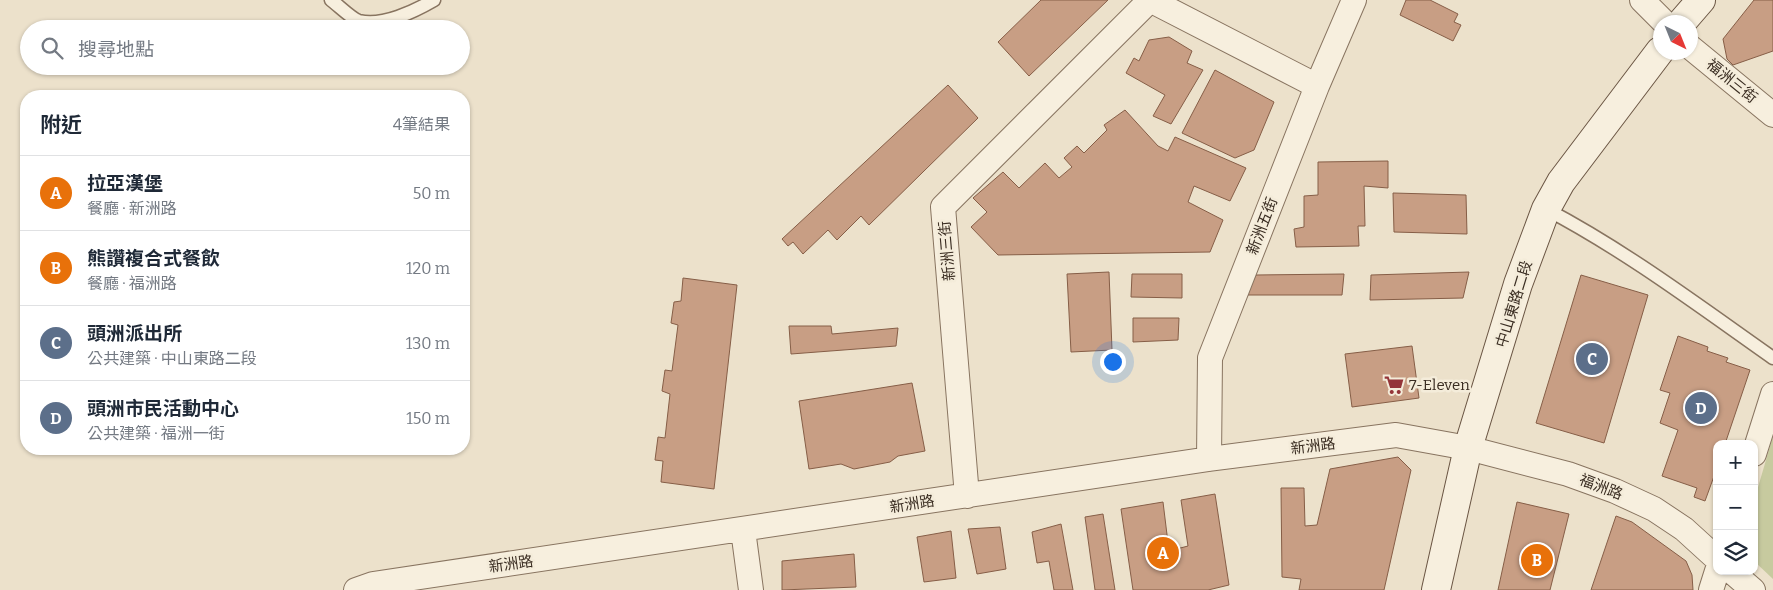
<!DOCTYPE html>
<html lang="zh-TW">
<meta charset="utf-8">
<style>
:root{--surface:#fff;--page:#f2f2f3;--text:#1f2937;--muted:#747a83;--line:#e0e1e3;--accent:#943438}
body{margin:0;font-family:Bitter,"Noto Sans TC",serif;background:var(--page);color:var(--text)}
.controls{position:absolute;right:15px;bottom:15px;display:grid;overflow:hidden;border-radius:10px;box-shadow:0 1px 4px #0004}
.controls button{width:45px;height:45px;display:grid;place-items:center;padding:0;border:0;border-bottom:1px solid var(--line);background:var(--surface);color:var(--text);font:25px sans-serif}
.compass{position:absolute;left:1653px;top:15px;width:45px;height:45px;border-radius:50%;background:var(--surface);box-shadow:0 1px 4px #0004;rotate:137deg}
.you{position:absolute;left:1112px;top:361px;width:18px;height:18px;margin:-12px;border:4px solid #fff;border-radius:50%;background:#1a73e8;box-shadow:0 0 0 8px #1a73e833}
.badge{display:grid;place-items:center;width:32px;height:32px;border-radius:50%;background:var(--accent);color:#fff;font-size:16px;font-weight:700}
.pin{position:absolute;translate:-50% -50%;border:2px solid #fff;box-shadow:0 1px 5px #0006}
.list{margin:0;padding:0;list-style:none}
h2{display:flex;justify-content:space-between;align-items:center;height:65px;margin:0;padding:0 20px;font-size:21px}
h2 small{font-size:16px;font-weight:400;color:var(--muted)}
.list li{display:grid;grid-template-columns:32px 1fr auto;gap:15px;align-items:center;box-sizing:border-box;height:75px;padding:0 20px;border-top:1px solid var(--line)}
.list b{display:block;font-size:19px;white-space:nowrap}
.list p{margin:0;font-size:16px;white-space:nowrap;color:var(--muted)}
.list em{font-size:16px;font-style:normal;color:var(--muted)}
.icon{flex:none;width:28px;height:28px;fill:none;stroke:currentColor;stroke-width:2;stroke-linecap:round;stroke-linejoin:round}
.map{position:relative;flex:none;width:1773px;height:590px;overflow:hidden}
.search{position:absolute;background:var(--surface);box-shadow:0 1px 4px #0004;left:20px;top:20px;width:450px;height:55px;display:flex;align-items:center;gap:12px;box-sizing:border-box;padding:0 18px;border-radius:28px;color:var(--muted);font-size:19px}
.panel{position:absolute;background:var(--surface);box-shadow:0 1px 4px #0004;left:20px;top:90px;width:450px;height:365px;border-radius:20px}
.map>svg:first-child{display:block}
.green{fill:#c7ca9f}
.building{fill:#c89e84;stroke:#865e47}
.lines{fill:none;stroke-linecap:round;stroke-linejoin:round}
.lane-casing{stroke:#887460;stroke-width:15}
.street-casing{stroke:#887460;stroke-width:26}
.secondary-casing{stroke:#6a5543;stroke-width:30}
.lane{stroke:#f7efde;stroke-width:12}
.street{stroke:#f7efde;stroke-width:24}
.secondary{stroke:#f7efde;stroke-width:28}
.labels{text-anchor:middle;dominant-baseline:central;stroke-width:5;stroke-linejoin:round;paint-order:stroke}
.street-label{font-size:15px;fill:#3a2d22;stroke:#f4ecda}
.poi-label{font-size:15px;fill:#3a2d22;stroke:#f4ecda;text-anchor:start}
</style>
<div class="map">
<svg width="1773" height="590" viewBox="0 0 1773 590">
<rect width="100%" height="100%" fill="#ece1cb"/>
<path class="green" d="M 1773,436 L 1773,579 L 1754,561 L 1754,501 Z"/>
<path class="building" d="M 1041,0 L 1108,0 L 1029,76 L 998,42 Z
M 1406,0 L 1430,0 L 1458,14 L 1454,22 L 1461,25 L 1453,41 L 1400,15 Z
M 1754,0 L 1773,0 L 1773,51 L 1733,65 L 1727,59 L 1723,39 Z
M 1169,37 L 1192,51 L 1187,63 L 1203,70 L 1171,124 L 1153,116 L 1165,95 L 1126,73 L 1134,58 L 1139,61 L 1149,40 Z
M 1215,70 L 1274,102 L 1254,150 L 1235,158 L 1182,133 Z
M 948,85 L 978,118 L 869,225 L 861,216 L 837,240 L 828,230 L 803,254 L 793,242 L 788,246 L 782,239 Z
M 1125,110 L 1158,146 L 1168,151 L 1175,137 L 1246,168 L 1230,201 L 1194,186 L 1188,202 L 1223,220 L 1210,252 L 998,255 L 971,227 L 987,212 L 973,198 L 1003,172 L 1019,188 L 1045,163 L 1059,178 L 1072,167 L 1064,158 L 1077,146 L 1084,153 L 1107,130 L 1104,125 Z
M 1388,161 L 1388,188 L 1364,186 L 1365,226 L 1358,226 L 1359,246 L 1296,247 L 1294,229 L 1304,227 L 1304,196 L 1318,195 L 1318,162 Z
M 1393,193 L 1466,195 L 1467,234 L 1394,232 Z
M 1109,272 L 1112,350 L 1071,352 L 1067,274 Z
M 1469,272 L 1463,298 L 1370,300 L 1371,275 Z
M 1132,274 L 1182,274 L 1182,298 L 1131,297 Z
M 1344,274 L 1342,295 L 1246,295 L 1256,275 Z
M 1581,275 L 1648,295 L 1604,443 L 1536,423 Z
M 683,278 L 737,285 L 714,489 L 661,482 L 663,461 L 655,460 L 658,437 L 665,438 L 670,394 L 662,391 L 665,370 L 672,371 L 678,325 L 671,323 L 674,302 L 681,301 Z
M 1133,318 L 1179,318 L 1178,340 L 1133,342 Z
M 789,326 L 831,326 L 832,334 L 898,328 L 896,346 L 791,354 Z
M 1678,336 L 1708,347 L 1707,351 L 1728,358 L 1726,362 L 1750,370 L 1725,444 L 1717,444 L 1717,468 L 1705,501 L 1694,497 L 1697,488 L 1662,476 L 1678,430 L 1660,423 L 1670,393 L 1660,390 Z
M 1412,346 L 1419,398 L 1352,407 L 1345,354 Z
M 912,383 L 925,451 L 898,456 L 890,462 L 854,469 L 841,464 L 809,469 L 799,401 Z
M 1398,457 L 1411,470 L 1384,590 L 1299,590 L 1301,579 L 1282,577 L 1281,488 L 1304,488 L 1305,526 L 1317,525 L 1330,469 Z
M 1215,494 L 1229,585 L 1208,590 L 1133,590 L 1121,509 L 1163,502 L 1169,551 L 1188,546 L 1181,500 Z
M 1517,502 L 1569,514 L 1550,590 L 1498,590 Z
M 1103,514 L 1115,590 L 1095,590 L 1085,517 Z
M 1616,516 L 1632,522 L 1686,561 L 1692,575 L 1693,590 L 1591,590 Z
M 1061,524 L 1073,590 L 1054,590 L 1049,561 L 1037,563 L 1032,532 Z
M 1000,527 L 1006,569 L 977,574 L 968,529 Z
M 951,531 L 956,578 L 924,582 L 917,537 Z
M 854,554 L 856,587 L 782,590 L 782,561 Z"/>
<g class="lines">
<defs>
<path id="lane" d="M 331,0 C 338,5 352,19 359,21 C 382,27 415,11 434,0
M 1546,209 C 1626,251 1699,306 1773,358"/>
<path id="street" d="M 1150,0 L 1317,86
M 1642,0 L 1664,22
M 1690,47 L 1773,115
M 1754,454 L 1773,394
M 1209,459 L 1210,358 L 1317,86 L 1354,0
M 967,496 L 943,207 L 1150,0
M 743,530 L 751,590
M 1731,571 L 1753,590
M 356,590 L 373,584 L 1209,459 L 1396,435 L 1468,448 L 1568,474 L 1615,491 L 1654,509 L 1684,529 L 1717,559
M 1711,590 L 1717,571"/>
<path id="secondary" d="M 1682,22 L 1701,0
M 1436,590 L 1468,448 L 1518,284 L 1546,209 L 1561,182 L 1660,51"/>
</defs>
<use href="#lane" class="lane-casing"/>
<use href="#street" class="street-casing"/>
<use href="#secondary" class="secondary-casing"/>
<use href="#lane" class="lane"/>
<use href="#street" class="street"/>
<use href="#secondary" class="secondary"/>
</g>
<defs>
<symbol id="supermarket-bare" viewBox="-9 -9 18 18"><path d="M-6-5.5h2.5l.6 2H6L4.5 2H-2.5L-4.4-4H-6ZM-1.5 3.2a1.3 1.3 0 1 0 .1 0ZM3 3.2a1.3 1.3 0 1 0 .1 0Z" fill="#943438" stroke="#f4ecda" stroke-width="2.5" paint-order="stroke"/></symbol>
</defs>
<g fill-rule="evenodd">
<use href="#supermarket-bare" x="1380" y="371" width="28" height="28"/>
</g>
<g class="labels">
<g class="street-label">
<text transform="translate(1732 81) rotate(39)">福洲三街</text>
<text transform="translate(1262 226) rotate(-69)">新洲五街</text>
<text transform="translate(947 251) rotate(-95)">新洲三街</text>
<text transform="translate(1514 304) rotate(-73)">中山東路二段</text>
<text transform="translate(1313 446) rotate(-7)">新洲路</text>
<text transform="translate(1601 487) rotate(21)">福洲路</text>
<text transform="translate(912 504) rotate(-9)">新洲路</text>
<text transform="translate(511 564) rotate(-8)">新洲路</text>
</g>
<g class="poi-label">
<text x="1409" y="385">7-Eleven</text>
</g>
</g>
</svg>
<div class="controls">
<button>+</button>
<button>−</button>
<button><svg class="icon" aria-label="layers" viewBox="0 0 24 24"><path d="M12 4l9 5-9 5-9-5zM3 14l9 5 9-5"/></svg></button>
</div>
<svg class="compass" viewBox="-18 -18 36 36"><path d="M0-13l5 13h-10z" fill="#e53935"/><path d="M0 13l5-13h-10z" fill="#747a83"/></svg>
<div class="you"></div>
<div class="pin badge" style="left:1163px;top:553px;background:#e8710a">A</div>
<div class="pin badge" style="left:1537px;top:560px;background:#e8710a">B</div>
<div class="pin badge" style="left:1592px;top:359px;background:#5c6f8a">C</div>
<div class="pin badge" style="left:1701px;top:408px;background:#5c6f8a">D</div>
<div class="search"><svg class="icon" aria-label="search" viewBox="0 0 24 24"><circle cx="10" cy="10" r="6"/><path d="M15 15l6 6"/></svg>搜尋地點</div>
<section class="panel">
<h2>附近<small>4筆結果</small></h2>
<ul class="list">
<li><span class="badge" style="background:#e8710a">A</span><div><b>拉亞漢堡</b><p>餐廳 · 新洲路</p></div><em>50 m</em></li>
<li><span class="badge" style="background:#e8710a">B</span><div><b>熊讚複合式餐飲</b><p>餐廳 · 福洲路</p></div><em>120 m</em></li>
<li><span class="badge" style="background:#5c6f8a">C</span><div><b>頭洲派出所</b><p>公共建築 · 中山東路二段</p></div><em>130 m</em></li>
<li><span class="badge" style="background:#5c6f8a">D</span><div><b>頭洲市民活動中心</b><p>公共建築 · 福洲一街</p></div><em>150 m</em></li>
</ul>
</section>
</div>
